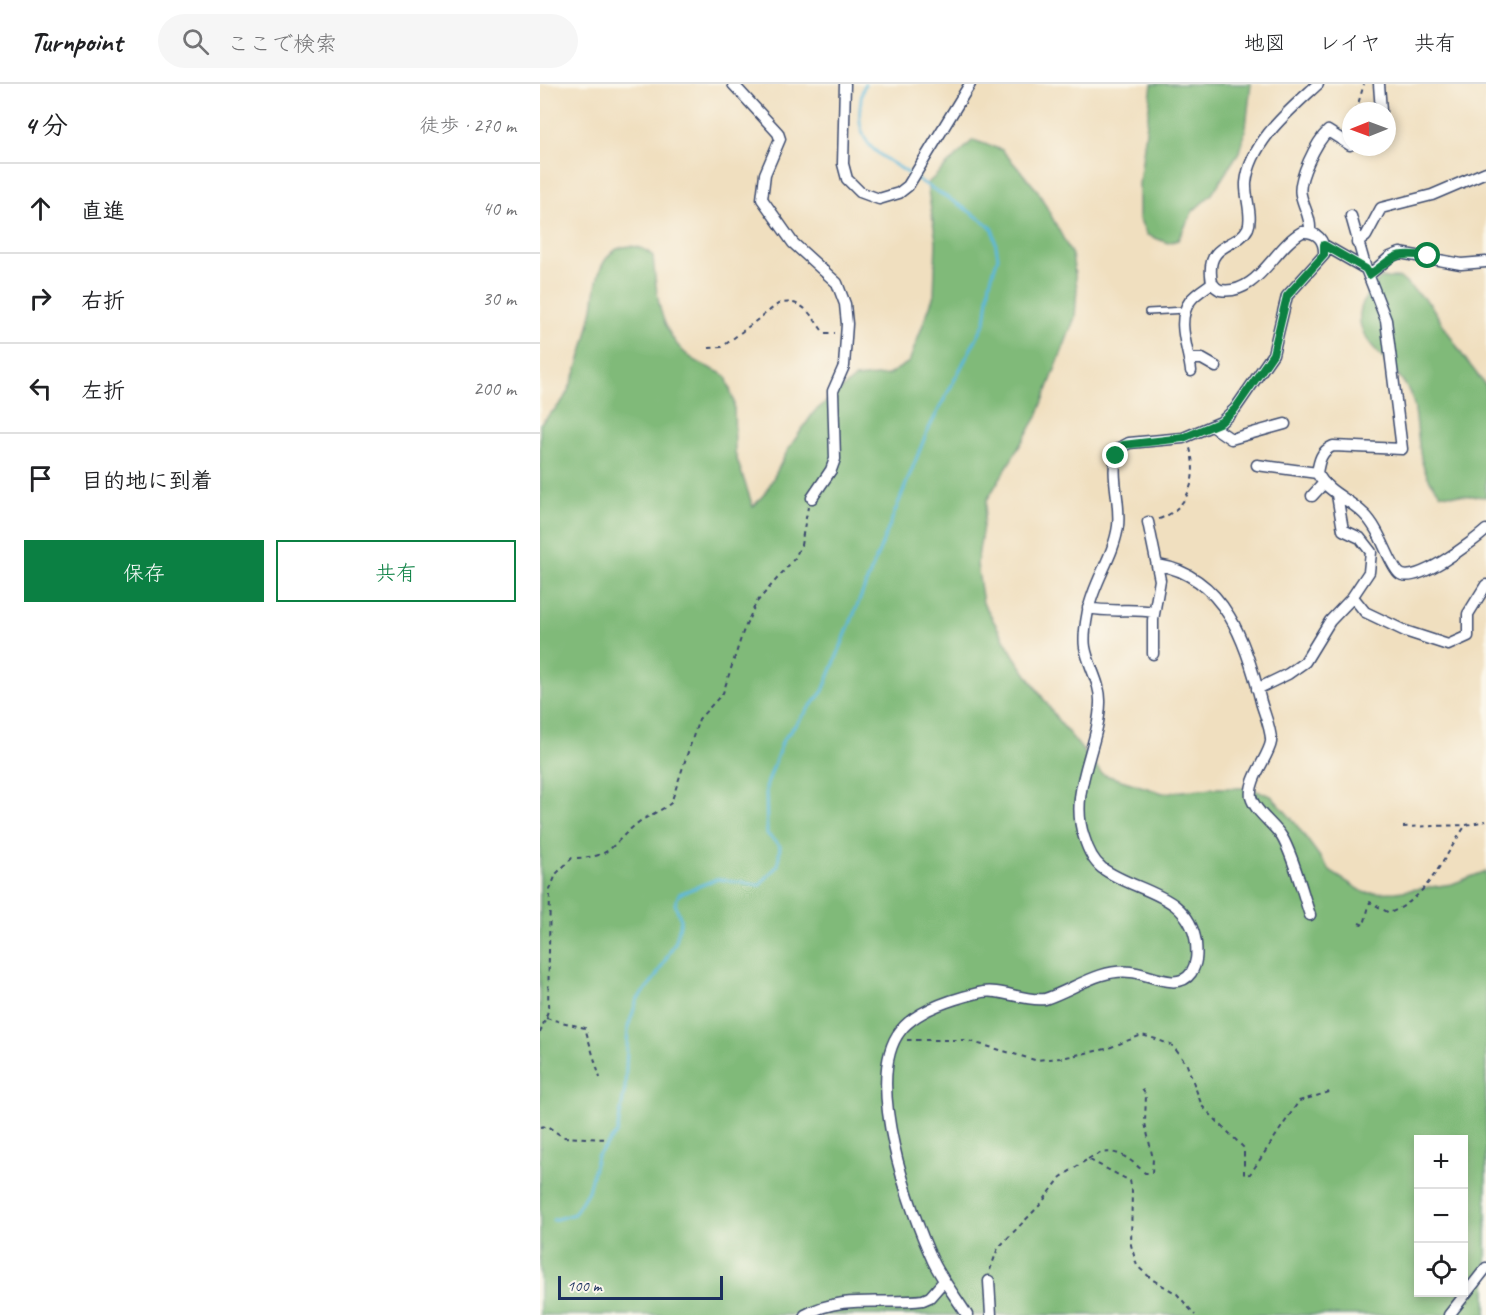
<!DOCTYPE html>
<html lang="ja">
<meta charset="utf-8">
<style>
:root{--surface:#fff;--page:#f6f6f6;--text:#202124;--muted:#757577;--line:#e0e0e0;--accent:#0b8043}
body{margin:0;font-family:Caveat,"Klee One",sans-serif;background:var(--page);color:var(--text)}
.controls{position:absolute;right:18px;bottom:18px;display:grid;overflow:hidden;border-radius:0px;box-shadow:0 3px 9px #0003}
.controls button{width:54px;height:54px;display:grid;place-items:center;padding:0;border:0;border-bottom:2px solid var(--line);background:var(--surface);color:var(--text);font:30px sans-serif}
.compass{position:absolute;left:802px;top:18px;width:54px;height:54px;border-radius:50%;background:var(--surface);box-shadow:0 3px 9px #0003;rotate:269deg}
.scale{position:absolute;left:18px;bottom:15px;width:165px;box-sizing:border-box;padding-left:6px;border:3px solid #1b2f5e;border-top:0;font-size:16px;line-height:21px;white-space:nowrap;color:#1b2f5e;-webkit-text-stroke:4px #fbf7ec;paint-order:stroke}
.stop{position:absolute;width:18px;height:18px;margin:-14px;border:4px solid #0b8043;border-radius:50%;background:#fff}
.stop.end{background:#0b8043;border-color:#fff;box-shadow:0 2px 6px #0008}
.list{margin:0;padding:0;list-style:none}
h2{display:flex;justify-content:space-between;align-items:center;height:78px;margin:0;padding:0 24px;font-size:26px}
h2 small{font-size:20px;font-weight:400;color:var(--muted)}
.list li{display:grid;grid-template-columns:39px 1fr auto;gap:18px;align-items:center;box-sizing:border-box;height:90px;padding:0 24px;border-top:2px solid var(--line)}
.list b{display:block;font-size:22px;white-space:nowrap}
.list em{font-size:20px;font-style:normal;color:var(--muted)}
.actions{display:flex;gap:12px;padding:18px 24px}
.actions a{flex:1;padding:14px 0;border:2px solid var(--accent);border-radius:0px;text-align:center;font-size:21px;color:var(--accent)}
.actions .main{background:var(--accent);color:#fff}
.icon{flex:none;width:33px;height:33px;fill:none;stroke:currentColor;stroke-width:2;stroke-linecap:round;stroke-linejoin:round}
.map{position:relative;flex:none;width:946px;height:1231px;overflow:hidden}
header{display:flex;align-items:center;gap:36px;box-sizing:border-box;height:84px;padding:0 30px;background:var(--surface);border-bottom:2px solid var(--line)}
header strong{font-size:28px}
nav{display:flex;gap:33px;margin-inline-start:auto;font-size:21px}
.search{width:420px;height:54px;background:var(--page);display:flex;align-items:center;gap:15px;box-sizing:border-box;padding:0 21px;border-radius:33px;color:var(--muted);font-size:22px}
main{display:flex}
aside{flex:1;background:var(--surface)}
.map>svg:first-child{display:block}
.forest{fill:#80ba79;stroke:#4e746c;stroke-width:1.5;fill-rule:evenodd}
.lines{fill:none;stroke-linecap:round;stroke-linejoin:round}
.stream{stroke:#5cb8da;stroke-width:3}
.service-casing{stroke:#3b496d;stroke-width:8}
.minor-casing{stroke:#3b496d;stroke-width:13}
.path{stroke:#3b496d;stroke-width:2;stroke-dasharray:4.5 4.5;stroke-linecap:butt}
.service{stroke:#fff;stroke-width:5}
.minor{stroke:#fff;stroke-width:10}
.route{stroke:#0b8043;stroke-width:8}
</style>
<header>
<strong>Turnpoint</strong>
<div class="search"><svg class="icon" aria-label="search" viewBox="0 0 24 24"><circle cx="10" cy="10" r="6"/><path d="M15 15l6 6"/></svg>ここで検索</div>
<nav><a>地図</a><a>レイヤ</a><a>共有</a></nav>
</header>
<main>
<aside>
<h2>4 分<small>徒歩 · 270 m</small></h2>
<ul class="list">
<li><svg class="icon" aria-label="ahead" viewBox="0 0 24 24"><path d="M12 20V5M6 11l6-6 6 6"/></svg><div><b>直進</b></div><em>40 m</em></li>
<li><svg class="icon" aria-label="right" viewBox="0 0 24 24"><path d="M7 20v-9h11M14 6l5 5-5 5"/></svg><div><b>右折</b></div><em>30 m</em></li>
<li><svg class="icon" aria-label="left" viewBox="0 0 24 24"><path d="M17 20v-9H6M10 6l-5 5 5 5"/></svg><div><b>左折</b></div><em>200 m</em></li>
<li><svg class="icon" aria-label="arrive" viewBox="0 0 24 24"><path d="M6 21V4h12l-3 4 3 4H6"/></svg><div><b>目的地に到着</b></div></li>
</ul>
<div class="actions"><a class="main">保存</a><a>共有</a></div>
</aside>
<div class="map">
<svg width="946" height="1231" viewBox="0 0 946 1231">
<rect width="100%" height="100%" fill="#fbf7ec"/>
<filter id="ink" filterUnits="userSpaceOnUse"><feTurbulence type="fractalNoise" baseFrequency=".0167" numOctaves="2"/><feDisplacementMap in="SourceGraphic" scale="12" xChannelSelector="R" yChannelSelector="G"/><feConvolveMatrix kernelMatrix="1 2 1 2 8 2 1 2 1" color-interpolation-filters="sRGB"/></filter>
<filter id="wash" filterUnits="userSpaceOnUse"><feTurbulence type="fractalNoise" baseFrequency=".008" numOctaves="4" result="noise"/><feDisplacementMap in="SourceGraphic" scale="24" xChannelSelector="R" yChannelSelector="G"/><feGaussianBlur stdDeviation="1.35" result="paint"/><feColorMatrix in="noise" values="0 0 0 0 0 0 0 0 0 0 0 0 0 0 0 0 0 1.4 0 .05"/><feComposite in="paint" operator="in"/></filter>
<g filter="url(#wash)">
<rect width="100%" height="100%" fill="#f0dfbf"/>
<path class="forest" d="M 612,0 L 711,0 L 706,43 L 699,68 L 672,110 L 653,127 L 638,156 L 628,159 L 607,151 L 599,134 L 599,100 Z
M 433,56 L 462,66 L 498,107 L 532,171 L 537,204 L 535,233 L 497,333 L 447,416 L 437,480 L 443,519 L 474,572 L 518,636 L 562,690 L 623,709 L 673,704 L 708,704 L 731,712 L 752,735 L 791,788 L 825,809 L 856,808 L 912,800 L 946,787 L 946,1231 L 0,1231 L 0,340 C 7,332 17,325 23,316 C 38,290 47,253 53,224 C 56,207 56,189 66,175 C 77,158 100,159 113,172 C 116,206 118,244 145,269 C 155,279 174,285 186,292 L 194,318 L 195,369 L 213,423 L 226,408 L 249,364 L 274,328 L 315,294 L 348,291 L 369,278 L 394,211 L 396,157 L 387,100 ZM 878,1056 L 924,1056 L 924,1208 L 878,1208 Z
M 841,194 L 860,194 L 890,220 L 923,272 L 946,302 L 946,413 L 901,410 C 874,384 881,355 874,321 C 863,271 782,253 841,194 Z"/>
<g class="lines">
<path class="stream" d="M 325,0 C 321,8 321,15 320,24 C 316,64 343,72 371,91
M 13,1136 L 34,1130 L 48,1107 L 57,1072 L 77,1049 L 85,1004 L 88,943 L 97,916 L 115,894 L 136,857 L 141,836 L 135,820 L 139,810 L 177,795 L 220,801 L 238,781 L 240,762 L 227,750 L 226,703 L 243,656 L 283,607 L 387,348 L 445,238 L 450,198 L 458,173 L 453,145 C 429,124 403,112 377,95"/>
</g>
</g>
<g filter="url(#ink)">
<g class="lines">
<defs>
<path id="service" d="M 608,228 L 646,226"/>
<path id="minor" d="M 193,0 L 238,49 L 240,55 L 225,90 L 222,115 L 253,159 L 297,199 L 305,220 L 307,240 L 304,282 L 293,307 L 295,375 L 291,386 L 272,414
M 305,0 L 303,80 L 307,95 L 320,108 L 339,115 L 359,109 L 368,102 L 430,0
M 839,0 L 841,27
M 811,132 L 826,185 L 846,236 L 862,365 L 793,362 C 781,367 779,377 777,389 C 788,409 808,414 824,430 C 841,446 848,478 859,489 C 874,503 934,457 946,446
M 770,148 C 771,133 764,125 761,111 C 757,96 777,57 788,47 L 810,61
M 817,159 L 826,152 L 841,124 L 892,111 L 946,88
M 784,161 L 826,185
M 829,191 L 850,173 L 860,169 L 921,180 L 946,178
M 650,275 L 662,275 L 676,283
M 651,287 C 649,266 635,237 650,217 C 655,210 665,204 672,199
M 672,342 L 691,355 L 745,340
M 717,381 L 777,389
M 772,412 L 783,400
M 608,438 L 620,496 L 613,536 L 613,570
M 618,481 C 685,492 707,561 721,618 C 724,629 732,647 731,658 C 729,672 708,696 711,713 C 715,728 734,740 742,753 C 754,773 762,808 770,831
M 813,513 L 825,528 L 865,547 L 908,561 L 928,552 L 928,530 L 946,501
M 548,524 C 571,529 592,524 614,528
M 717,605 L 748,590 L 765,578 L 790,537 L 811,515 L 829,488 L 831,468 L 820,454 L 803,446 L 797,411
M 449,1197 L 451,1231
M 265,1231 C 302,1210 343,1221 383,1216 L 390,1213 L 404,1197
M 427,1231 C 416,1213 402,1196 393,1177 C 370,1127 322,994 361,946 C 377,926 413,915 438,909 C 460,903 483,918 505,915 C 533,906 560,884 591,888 C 607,889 638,908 651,889 C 657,879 657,871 656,859 C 649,808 596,809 562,784 C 553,777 547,763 544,753 C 528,707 559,664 560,619 C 561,599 548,582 545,563 C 543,551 546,538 548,527 C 554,497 574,472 578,442 C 581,416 569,391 578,365 L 589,359 L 643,354 L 681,338 L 695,325 L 733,270 L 747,212 L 784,171 C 785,156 777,147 762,148 C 733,164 718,212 680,206 C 674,203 671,199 671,191 C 668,158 698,164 708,144 C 713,132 705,113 706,99 C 710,58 750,26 778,0
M 909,1231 L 946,1184"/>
</defs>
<use href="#service" class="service-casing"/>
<use href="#minor" class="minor-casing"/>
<path class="path" d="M 816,27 L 824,0
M 169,264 L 182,263 L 238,220 C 262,213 271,231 284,249 L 295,249
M 619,435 C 650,424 659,392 649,361
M 863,743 L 926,741 L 946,737
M 819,839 L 824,841 L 830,818 L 849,829 C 887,816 904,772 926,741
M 6,934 L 45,944 L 60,994
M 0,949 L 8,927 L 10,806 L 16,790 L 32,774 C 75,774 69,761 99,738 C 109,731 121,727 131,719 L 159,635 L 183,609 L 203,548 L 216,519 L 255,474 L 261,461 L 268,423
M 367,956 L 425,956 L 495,976 L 521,974 L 566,965 L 602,951 L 616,955 L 633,962 L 647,981 L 662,1022 L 704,1064 L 704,1091 L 710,1090 L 715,1083 L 759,1017 L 793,1007
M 0,1043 L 7,1042 L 23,1053 L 67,1055
M 548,1075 C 572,1060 587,1072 605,1089 L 612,1089 L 613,1075 L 605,1039 L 606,1011 L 600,1002
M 450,1186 L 458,1164 L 500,1121 L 521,1093 L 548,1075 L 590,1097 L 592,1105 L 591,1161 L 597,1182 L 613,1196 L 637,1210 L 655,1231"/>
<use href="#service" class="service"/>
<use href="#minor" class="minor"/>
</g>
</g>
<g class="lines" filter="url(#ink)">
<path class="route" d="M 576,372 L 583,361 L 643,354 L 681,338 L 695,325 L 733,270 L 747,212 L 784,171 L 784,161 L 826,185 L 829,191 C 857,172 851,168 888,172"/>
</g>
</svg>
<div class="controls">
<button>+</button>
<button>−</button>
<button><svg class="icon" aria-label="locate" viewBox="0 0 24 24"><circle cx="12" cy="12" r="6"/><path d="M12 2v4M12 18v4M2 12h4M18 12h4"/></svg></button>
</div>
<svg class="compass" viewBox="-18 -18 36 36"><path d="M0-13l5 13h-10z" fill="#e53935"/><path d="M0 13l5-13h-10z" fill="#757577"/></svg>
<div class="scale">100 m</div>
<div class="stop" style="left:888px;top:172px"></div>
<div class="stop end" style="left:576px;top:372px"></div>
</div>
</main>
